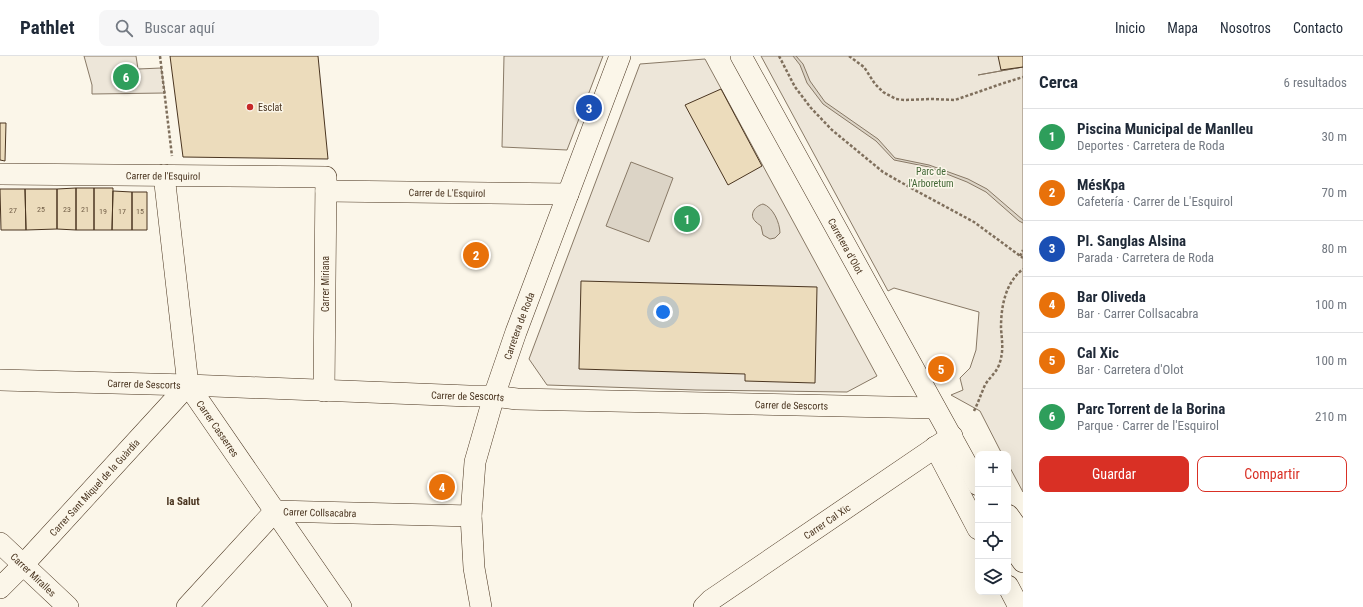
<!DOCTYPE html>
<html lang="es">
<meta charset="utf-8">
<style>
:root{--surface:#fff;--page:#f6f6f7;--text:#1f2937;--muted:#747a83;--line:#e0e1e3;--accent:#d93025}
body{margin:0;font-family:"Roboto Condensed",sans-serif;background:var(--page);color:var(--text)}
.controls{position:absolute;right:12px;bottom:12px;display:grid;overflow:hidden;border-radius:8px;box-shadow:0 4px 16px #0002}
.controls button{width:36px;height:36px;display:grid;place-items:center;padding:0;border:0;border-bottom:1px solid var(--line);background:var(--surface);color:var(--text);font:20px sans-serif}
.you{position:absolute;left:663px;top:256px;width:14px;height:14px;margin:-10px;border:3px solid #fff;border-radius:50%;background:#1a73e8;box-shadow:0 0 0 6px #1a73e833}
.badge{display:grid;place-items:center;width:26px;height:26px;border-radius:50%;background:var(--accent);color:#fff;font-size:13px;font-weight:700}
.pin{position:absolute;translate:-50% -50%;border:2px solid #fff;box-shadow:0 1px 4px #0006}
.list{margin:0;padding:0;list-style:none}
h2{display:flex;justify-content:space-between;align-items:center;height:52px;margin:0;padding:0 16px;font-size:17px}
h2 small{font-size:13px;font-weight:400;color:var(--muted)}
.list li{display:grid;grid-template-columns:26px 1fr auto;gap:12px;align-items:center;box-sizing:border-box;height:56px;padding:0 16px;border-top:1px solid var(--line)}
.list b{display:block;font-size:15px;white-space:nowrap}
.list p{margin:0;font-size:13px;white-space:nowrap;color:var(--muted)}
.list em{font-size:13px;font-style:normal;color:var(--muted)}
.actions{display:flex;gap:8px;padding:12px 16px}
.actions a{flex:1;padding:9px 0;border:1px solid var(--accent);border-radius:8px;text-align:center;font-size:14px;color:var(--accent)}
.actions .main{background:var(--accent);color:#fff}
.icon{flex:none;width:22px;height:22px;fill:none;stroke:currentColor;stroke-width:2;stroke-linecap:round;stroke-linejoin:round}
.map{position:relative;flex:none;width:1023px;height:551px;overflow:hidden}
header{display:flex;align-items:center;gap:24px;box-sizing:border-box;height:56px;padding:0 20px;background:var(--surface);border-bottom:1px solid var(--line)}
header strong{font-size:19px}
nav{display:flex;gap:22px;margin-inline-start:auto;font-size:14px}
.search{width:280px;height:36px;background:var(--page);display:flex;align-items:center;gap:10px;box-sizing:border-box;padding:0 14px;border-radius:8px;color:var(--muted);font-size:15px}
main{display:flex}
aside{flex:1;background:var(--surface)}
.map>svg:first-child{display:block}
.green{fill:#ede6d9;stroke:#887966}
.water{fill:#dcd4c6;stroke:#887966}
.building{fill:#ecdcbc;stroke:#4a3520}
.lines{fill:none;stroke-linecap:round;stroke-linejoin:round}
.minor-casing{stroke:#4a3520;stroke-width:22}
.path{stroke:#7f6f5c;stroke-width:2.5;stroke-dasharray:3 2;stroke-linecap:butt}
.minor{stroke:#fbf6e9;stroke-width:21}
.poi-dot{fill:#c62828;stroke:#fbf6e9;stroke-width:1.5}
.labels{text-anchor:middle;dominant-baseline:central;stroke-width:3;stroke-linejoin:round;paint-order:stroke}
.number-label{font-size:8px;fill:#725f47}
.poi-label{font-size:10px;fill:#4a3520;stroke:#fbf6e9;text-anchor:start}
.park-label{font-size:10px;fill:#436837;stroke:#fbf6e9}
.street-label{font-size:10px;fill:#4a3520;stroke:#fbf6e9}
.neighbourhood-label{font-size:11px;font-weight:bold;fill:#4a3520;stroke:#fbf6e9}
</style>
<header>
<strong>Pathlet</strong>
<div class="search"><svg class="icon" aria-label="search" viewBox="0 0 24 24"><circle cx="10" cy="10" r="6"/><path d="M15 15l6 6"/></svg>Buscar aquí</div>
<nav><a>Inicio</a><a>Mapa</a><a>Nosotros</a><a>Contacto</a></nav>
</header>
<main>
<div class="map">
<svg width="1023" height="551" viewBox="0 0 1023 551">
<rect width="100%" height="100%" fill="#fbf6e9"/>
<path class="green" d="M 84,0 L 136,0 L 138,13 L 161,12 L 165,37 L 92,38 L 92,29 Z
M 504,0 L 603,0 L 567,94 L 502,91 Z
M 761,0 L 1023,0 L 1023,11 L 978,19 L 1023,11 L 1023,436 L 1008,408 L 1008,398 L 1002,398 L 980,355 L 951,339 L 963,334 L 960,322 L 970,312 L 976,294 L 979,256 L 894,232 L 888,235 Z
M 705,3 L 877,320 L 847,336 L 696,334 L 547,329 L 529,303 L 640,8 Z"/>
<path class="water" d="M 793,0 L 796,0 L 803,8 L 810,25 L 825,46 L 878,83 L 895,102 L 929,109 L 968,123 L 987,133 L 1023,164 L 1023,167 L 1019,165 L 986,136 L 967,126 L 929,111 L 894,104 L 876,85 L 823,48 L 807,27 L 800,9 Z
M 631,106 L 673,122 L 649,186 L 606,170 Z
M 763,148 C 773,151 780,167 780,177 L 775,182 L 770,183 L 763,179 L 761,170 C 760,169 758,168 756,166 C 748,159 755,150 763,148 Z"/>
<path class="building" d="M 170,0 L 318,0 L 328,103 L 183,101 Z
M 998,0 L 1023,0 L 1023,11 L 1001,14 Z
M 721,33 L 762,110 L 728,129 L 685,49 Z
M 0,67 L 6,67 L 5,105 L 0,104 Z
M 76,132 L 94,132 L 94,174 L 76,174 Z
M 76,132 L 76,174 L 57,173 L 57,133 Z
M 94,132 L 113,132 L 112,174 L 94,174 Z
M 0,133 L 25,133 L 26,174 L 1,174 Z
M 25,133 L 57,133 L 57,173 L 26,174 Z
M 113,135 L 132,136 L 132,174 L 112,174 Z
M 132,136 L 147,136 L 147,174 L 132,174 Z
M 581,225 L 817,231 L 815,327 L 745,325 L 745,318 L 579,313 Z"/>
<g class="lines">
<defs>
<g id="minor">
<path id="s1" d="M 741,0 L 978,429"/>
<path id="s2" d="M 0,118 L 326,121 L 324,335"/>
<path id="s3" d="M 164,119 L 188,329 L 341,551"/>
<path id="s4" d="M 326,135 L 568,138"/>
<path id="s5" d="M 0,324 L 188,329 L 469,340 L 494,340 L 517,343 L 935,352"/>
<path d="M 935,391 L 978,473"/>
<path d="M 1008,459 L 1023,480"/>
<path d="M 1008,485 L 1023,506"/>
<path id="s6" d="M 0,487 L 68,551"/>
<path d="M 1008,530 L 1019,551"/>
<path id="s7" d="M 0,532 L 23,509 L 188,329"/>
<path id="s8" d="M 187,551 L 275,455 L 471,460"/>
<path id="s9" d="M 481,551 L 474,512 L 471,460 L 475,406 L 494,340 L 516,276 L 620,0"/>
<path id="s10" d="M 704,551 L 711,544 L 952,380"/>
</g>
</defs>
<use href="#minor" class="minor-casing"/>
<path class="path" d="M 160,0 L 172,100
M 779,0 L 795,31 L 811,52 L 832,74 L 883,116 L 911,132 L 974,166 L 1023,202
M 849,0 L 864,11 L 875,28 L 883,36 L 896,43 L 904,44 L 932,43 L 955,44 L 1001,28 L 1023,21
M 1020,200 L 1023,194
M 974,355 C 978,347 981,338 985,329 C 989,322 996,317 999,309 C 1004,295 1002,286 1001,272 C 1001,251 1005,227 1023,213"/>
<use href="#minor" class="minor"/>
</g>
<circle class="poi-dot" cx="250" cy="51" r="4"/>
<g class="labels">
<g class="number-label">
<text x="41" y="153">25</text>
<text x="67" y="153">23</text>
<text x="85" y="153">21</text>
<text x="13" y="154">27</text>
<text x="103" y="155">19</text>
<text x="122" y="155">17</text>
<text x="140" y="155">15</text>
</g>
<g class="poi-label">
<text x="258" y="51">Esclat</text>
</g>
<g class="park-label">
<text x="931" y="115">Parc de<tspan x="931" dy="12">l'Arboretum</tspan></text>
</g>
<g class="street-label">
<text stroke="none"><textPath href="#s2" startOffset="163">Carrer de l'Esquirol</textPath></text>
<text stroke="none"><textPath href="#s4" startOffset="121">Carrer de L'Esquirol</textPath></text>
<text stroke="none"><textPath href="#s1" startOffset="217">Carretera d'Olot</textPath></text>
<text transform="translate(325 228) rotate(-90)">Carrer Miriana</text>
<text stroke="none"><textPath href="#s9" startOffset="289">Carretera de Roda</textPath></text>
<text stroke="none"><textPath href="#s5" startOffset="144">Carrer de Sescorts</textPath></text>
<text stroke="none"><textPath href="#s5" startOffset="468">Carrer de Sescorts</textPath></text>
<text stroke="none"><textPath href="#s5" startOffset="792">Carrer de Sescorts</textPath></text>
<text stroke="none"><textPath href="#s3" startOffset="264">Carrer Casserres</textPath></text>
<text stroke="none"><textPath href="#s7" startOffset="138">Carrer Sant Miquel de la Guàrdia</textPath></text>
<text stroke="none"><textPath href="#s8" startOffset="175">Carrer Collsacabra</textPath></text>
<text stroke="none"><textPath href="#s10" startOffset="150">Carrer Cal Xic</textPath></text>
<text stroke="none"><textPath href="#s6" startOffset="46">Carrer Miralles</textPath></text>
</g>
<g class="neighbourhood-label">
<text x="183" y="445">la Salut</text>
</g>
</g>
</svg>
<div class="controls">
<button>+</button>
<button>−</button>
<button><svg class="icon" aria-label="locate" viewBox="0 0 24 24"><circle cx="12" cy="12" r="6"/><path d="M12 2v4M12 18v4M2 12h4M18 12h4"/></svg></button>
<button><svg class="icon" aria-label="layers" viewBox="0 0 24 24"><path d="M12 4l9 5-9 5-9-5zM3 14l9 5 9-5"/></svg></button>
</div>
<div class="you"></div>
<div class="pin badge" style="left:687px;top:163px;background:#2e9e5b">1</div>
<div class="pin badge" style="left:476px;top:199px;background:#e8710a">2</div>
<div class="pin badge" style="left:589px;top:52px;background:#1a4fb4">3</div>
<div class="pin badge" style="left:442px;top:431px;background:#e8710a">4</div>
<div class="pin badge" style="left:941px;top:313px;background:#e8710a">5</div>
<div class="pin badge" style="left:126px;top:21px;background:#2e9e5b">6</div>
</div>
<aside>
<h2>Cerca<small>6 resultados</small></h2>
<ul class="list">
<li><span class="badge" style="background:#2e9e5b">1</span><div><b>Piscina Municipal de Manlleu</b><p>Deportes · Carretera de Roda</p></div><em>30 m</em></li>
<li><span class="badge" style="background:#e8710a">2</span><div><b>MésKpa</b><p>Cafetería · Carrer de L'Esquirol</p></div><em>70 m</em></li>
<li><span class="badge" style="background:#1a4fb4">3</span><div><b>Pl. Sanglas Alsina</b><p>Parada · Carretera de Roda</p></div><em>80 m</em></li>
<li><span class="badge" style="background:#e8710a">4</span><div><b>Bar Oliveda</b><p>Bar · Carrer Collsacabra</p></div><em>100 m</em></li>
<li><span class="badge" style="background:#e8710a">5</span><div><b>Cal Xic</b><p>Bar · Carretera d'Olot</p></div><em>100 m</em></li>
<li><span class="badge" style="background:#2e9e5b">6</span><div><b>Parc Torrent de la Borina</b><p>Parque · Carrer de l'Esquirol</p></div><em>210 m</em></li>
</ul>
<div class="actions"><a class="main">Guardar</a><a>Compartir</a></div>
</aside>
</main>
